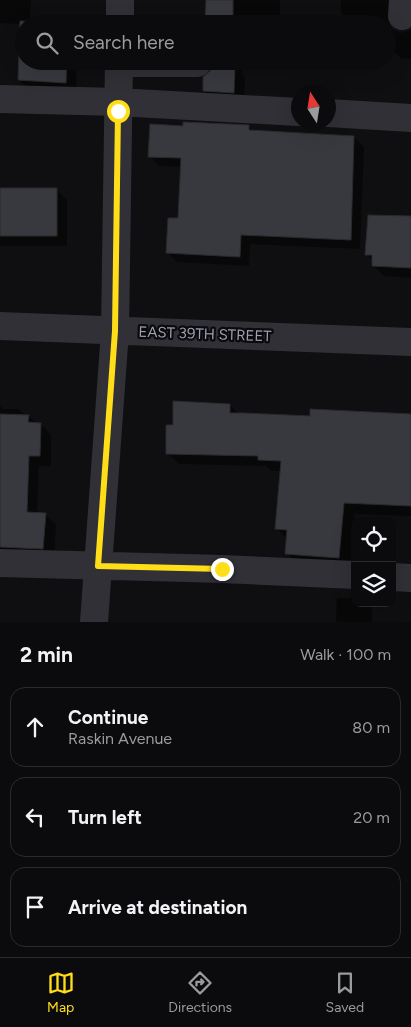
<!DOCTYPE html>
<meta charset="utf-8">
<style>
:root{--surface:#0b0b0d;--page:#141416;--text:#f1f3f6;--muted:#9a9b9d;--line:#2b2b2e;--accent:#ffde19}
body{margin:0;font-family:Figtree,sans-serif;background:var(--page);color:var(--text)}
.controls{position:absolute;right:15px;bottom:15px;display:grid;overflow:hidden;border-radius:10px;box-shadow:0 5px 20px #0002}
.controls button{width:45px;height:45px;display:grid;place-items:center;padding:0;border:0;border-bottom:1px solid var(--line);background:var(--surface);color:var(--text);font:25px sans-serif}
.compass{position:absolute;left:291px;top:85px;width:45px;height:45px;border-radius:50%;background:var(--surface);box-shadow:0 5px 20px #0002;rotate:348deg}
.stop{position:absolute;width:15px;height:15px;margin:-11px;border:4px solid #ffde19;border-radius:50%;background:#fff}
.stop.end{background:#ffde19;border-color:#fff;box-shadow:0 1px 5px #0008}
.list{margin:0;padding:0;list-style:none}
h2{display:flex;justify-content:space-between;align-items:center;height:65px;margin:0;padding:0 20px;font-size:21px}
h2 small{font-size:16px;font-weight:400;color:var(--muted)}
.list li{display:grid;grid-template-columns:32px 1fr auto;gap:15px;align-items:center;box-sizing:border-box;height:80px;margin:0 10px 10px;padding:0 10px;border:1px solid var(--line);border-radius:15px}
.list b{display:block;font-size:19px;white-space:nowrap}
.list p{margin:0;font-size:16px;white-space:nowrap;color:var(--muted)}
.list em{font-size:16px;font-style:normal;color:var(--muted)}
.icon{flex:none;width:28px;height:28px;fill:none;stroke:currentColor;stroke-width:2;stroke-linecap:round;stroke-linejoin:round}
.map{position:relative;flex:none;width:411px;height:622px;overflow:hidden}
.search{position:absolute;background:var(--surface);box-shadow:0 5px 20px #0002;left:15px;right:15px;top:15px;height:55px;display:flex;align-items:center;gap:12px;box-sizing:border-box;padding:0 18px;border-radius:28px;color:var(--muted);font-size:19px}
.sheet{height:335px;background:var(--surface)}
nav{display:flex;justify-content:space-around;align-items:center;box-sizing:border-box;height:70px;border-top:1px solid var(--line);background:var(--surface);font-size:14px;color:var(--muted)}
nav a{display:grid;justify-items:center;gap:2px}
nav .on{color:var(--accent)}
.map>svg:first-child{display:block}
.shadow{fill:#0007}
.building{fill:#38393f;stroke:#2a292d}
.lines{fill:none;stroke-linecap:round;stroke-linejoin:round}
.minor{stroke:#303036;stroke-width:28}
.route{stroke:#ffde19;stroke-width:6}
.labels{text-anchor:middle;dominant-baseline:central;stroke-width:4.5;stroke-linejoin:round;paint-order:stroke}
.street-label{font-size:15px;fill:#9ea1b3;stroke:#0a0a0c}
</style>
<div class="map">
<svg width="411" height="622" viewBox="0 0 411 622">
<rect width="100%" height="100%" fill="#0f0f11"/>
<path class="shadow" d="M 0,0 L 31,0 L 30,23 L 47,24 L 24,24 L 24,61 L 77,61 L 76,93 L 30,91 L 19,80 L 21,24 L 0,23 Z
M 207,0 L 280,0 L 280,20 L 242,20 L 242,24 L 207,24 Z
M 341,0 L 401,0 L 396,24 L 350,22 L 341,12 Z
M 391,28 L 393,30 L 401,33 L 411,30 L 411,59 L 401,58 L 391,49 Z
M 213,61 L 242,61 L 242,74 L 245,76 L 244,102 L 214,101 L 204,91 L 211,72 Z
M 249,126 L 254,132 L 354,137 L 364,147 L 360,249 L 250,244 L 249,266 L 177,262 L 167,252 L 179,219 L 182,167 L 159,166 L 150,156 L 184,127 Z
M 0,189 L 56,189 L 67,200 L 67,246 L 0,246 Z
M 411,217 L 411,278 L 384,276 L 373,265 L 373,261 L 367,254 Z
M 230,405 L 239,414 L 311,418 L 411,416 L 411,516 L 355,514 L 350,569 L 298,565 L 287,553 L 288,540 L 277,529 L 281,471 L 271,471 L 266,466 L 179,464 L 167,453 L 174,426 Z
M 0,406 L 3,409 L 18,409 L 25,415 L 28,415 L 37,424 L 41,424 L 51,435 L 51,466 L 39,466 L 37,514 L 45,514 L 56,525 L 54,559 L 0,553 Z
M 337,598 L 355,598 L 355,603 L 372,603 L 372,622 L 336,622 Z"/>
<path class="building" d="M 206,0 L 233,0 L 233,24 L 205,24 Z
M 20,21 L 68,23 L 24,24 L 24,61 L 67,61 L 66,83 L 18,80 Z
M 212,61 L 232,61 L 232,65 L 235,65 L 234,93 L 203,91 L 203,77 L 211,70 Z
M 183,122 L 249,125 L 249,130 L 354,136 L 351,240 L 241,235 L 240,257 L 166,253 L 168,218 L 178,218 L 181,158 L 148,157 L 150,124 L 183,126 Z
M 0,188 L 57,188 L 57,236 L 0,236 Z
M 368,215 L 411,216 L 411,268 L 372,266 L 372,255 L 365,255 Z
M 173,401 L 230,404 L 230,413 L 244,413 L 310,416 L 310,409 L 411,414 L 411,506 L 344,503 L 339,558 L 285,554 L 287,530 L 275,529 L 281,461 L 258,460 L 258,456 L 166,454 L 166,425 L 173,425 Z
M 0,414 L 29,415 L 28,422 L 41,423 L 40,456 L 29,456 L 27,512 L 46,513 L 43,549 L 0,547 Z"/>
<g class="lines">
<path class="minor" d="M 402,16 L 403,0
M 120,24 L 120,0
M 119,63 L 197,63
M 0,99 L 118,102 L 298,112
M 328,113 L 411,118
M 0,326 L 411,342
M 0,563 L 222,569 L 355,575
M 392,577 L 411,578
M 94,622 L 115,331 L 119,61"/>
</g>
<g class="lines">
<path class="route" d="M 118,111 L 115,331 L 98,566 L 222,569"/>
</g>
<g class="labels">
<g class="street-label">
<text transform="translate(205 334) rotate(2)">EAST 39TH STREET</text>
</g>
</g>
</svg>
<div class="controls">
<button><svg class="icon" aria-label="locate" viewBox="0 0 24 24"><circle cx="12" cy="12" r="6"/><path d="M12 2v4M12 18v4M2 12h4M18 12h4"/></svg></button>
<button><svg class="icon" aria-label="layers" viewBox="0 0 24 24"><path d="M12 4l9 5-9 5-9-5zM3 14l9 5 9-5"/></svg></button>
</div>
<svg class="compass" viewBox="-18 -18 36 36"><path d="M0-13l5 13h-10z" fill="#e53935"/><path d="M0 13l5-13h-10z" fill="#9a9b9d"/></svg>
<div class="stop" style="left:118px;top:111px"></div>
<div class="stop end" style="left:222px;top:569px"></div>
<div class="search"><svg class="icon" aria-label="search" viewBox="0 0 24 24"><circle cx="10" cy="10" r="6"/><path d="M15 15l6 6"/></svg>Search here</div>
</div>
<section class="sheet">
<h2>2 min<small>Walk · 100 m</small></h2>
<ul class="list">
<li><svg class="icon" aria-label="ahead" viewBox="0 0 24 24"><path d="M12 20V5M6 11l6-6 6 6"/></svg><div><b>Continue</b><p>Raskin Avenue</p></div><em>80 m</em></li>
<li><svg class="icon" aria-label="left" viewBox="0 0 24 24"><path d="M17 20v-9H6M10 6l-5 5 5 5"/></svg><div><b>Turn left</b></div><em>20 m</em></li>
<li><svg class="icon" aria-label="arrive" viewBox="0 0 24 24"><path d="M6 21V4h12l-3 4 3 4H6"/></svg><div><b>Arrive at destination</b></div></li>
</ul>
</section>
<nav>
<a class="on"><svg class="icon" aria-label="map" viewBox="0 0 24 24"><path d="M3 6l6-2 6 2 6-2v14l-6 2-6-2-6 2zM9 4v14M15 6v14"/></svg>Map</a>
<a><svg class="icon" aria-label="directions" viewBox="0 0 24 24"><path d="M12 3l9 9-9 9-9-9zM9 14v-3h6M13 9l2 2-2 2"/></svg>Directions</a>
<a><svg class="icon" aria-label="saved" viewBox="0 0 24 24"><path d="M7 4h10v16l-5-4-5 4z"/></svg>Saved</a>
</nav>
